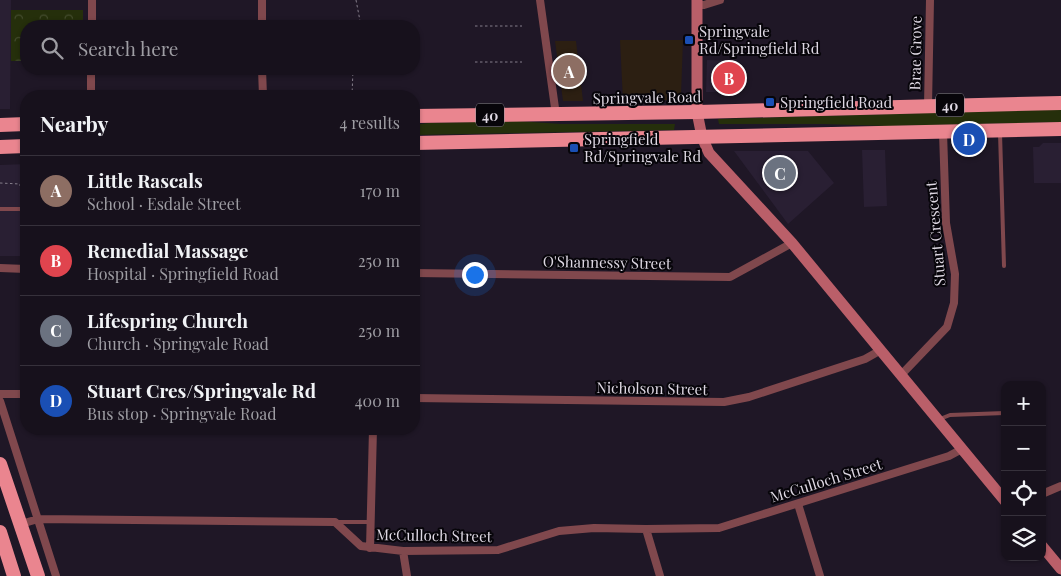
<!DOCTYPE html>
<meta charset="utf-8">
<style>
:root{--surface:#17111c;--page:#201a25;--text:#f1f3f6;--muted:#9e9da3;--line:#36313b;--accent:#db2777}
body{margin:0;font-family:"Playfair Display",serif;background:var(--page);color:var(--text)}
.controls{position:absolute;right:15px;bottom:15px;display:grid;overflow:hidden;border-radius:10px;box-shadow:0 1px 4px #0004}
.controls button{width:45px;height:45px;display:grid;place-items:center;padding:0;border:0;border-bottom:1px solid var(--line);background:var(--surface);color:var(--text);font:25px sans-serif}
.you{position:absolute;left:474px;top:274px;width:18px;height:18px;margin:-12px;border:4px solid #fff;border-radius:50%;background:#1a73e8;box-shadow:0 0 0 8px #1a73e833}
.badge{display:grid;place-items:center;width:32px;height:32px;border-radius:50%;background:var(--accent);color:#fff;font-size:16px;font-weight:700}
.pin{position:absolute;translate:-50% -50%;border:2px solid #fff;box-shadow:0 1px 5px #0006}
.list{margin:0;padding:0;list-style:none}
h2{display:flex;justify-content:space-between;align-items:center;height:65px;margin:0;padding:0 20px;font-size:21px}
h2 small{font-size:16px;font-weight:400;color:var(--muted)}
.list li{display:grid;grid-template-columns:32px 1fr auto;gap:15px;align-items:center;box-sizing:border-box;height:70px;padding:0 20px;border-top:1px solid var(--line)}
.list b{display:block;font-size:19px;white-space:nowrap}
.list p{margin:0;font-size:16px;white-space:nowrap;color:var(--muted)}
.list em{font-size:16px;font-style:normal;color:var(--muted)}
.icon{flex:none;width:28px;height:28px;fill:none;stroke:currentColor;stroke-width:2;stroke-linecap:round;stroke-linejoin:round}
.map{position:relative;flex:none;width:1061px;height:576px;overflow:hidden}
.search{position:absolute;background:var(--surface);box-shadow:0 1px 4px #0004;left:20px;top:20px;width:400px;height:55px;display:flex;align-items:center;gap:12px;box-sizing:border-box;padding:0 18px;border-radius:20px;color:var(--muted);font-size:19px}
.panel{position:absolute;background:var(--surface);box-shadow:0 1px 4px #0004;left:20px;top:90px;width:400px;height:345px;border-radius:20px}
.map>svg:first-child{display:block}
.built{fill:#291f33}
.education{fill:#2c1f12}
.grass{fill:#252f0b}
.park{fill:url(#park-crowns)}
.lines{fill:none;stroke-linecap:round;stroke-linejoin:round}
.path{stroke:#857e8b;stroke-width:1;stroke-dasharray:2.5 2.5;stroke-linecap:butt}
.service{stroke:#80484d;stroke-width:4}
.minor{stroke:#80484d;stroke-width:8}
.secondary{stroke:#ba5f69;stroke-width:11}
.trunk{stroke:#ea858f;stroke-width:14}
.transit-dot{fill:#1a4fb4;stroke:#07050a;stroke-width:2}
.labels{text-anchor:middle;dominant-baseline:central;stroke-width:4;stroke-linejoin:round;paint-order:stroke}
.shield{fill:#07050a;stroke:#9d98a1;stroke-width:1}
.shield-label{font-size:14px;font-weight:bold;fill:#ddd7e2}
.poi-label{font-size:15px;fill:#ddd7e2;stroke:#07050a;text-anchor:start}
.street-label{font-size:15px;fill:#ddd7e2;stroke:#07050a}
</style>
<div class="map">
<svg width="1061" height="576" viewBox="0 0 1061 576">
<defs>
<pattern id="park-crowns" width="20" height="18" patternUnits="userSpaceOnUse" patternTransform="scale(1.25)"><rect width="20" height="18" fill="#252f0b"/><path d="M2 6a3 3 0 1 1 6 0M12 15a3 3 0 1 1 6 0" fill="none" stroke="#444c2e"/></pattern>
</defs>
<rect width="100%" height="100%" fill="#1f1726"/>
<path class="built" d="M 0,0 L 11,0 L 10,109 L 0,109 Z
M 707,60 L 738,61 L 737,92 L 706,92 Z
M 1043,143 L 1061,143 L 1061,183 L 1034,183 L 1033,147 L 1039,147 Z
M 862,150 L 885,150 L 887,206 L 864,207 Z
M 734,151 L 808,151 L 834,183 L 788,224 Z
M 26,164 L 26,256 L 0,256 L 0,165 Z"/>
<path class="education" d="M 620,40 L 683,40 L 681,95 L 677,100 L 623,101 Z
M 555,41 L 576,41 L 583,101 L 563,101 Z"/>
<path class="grass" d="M 1061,109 L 1061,122 L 888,126 L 822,124 L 719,124 L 718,119 Z
M 517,121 L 561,124 L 675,124 L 674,130 L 414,135 L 414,125 L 428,123 Z"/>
<path class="park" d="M 11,10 L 83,10 L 83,26 L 26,26 L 26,61 L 11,61 Z"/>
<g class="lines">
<path class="path" d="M 356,0 L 361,26
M 475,26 L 522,26
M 475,62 L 522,62
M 352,96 L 353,69
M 0,183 L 20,184 L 20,186"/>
<path class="service" d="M 1000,133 L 1004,266
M 0,209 L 26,209
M 940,419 L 950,415 L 1005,413
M 338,522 L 371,522"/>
<path class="minor" d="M 540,0 L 556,115
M 697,5 L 704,5 L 720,0
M 92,26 L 92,0
M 262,26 L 262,0
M 262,69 L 263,96
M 91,96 L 91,69
M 928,106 L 930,0
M 0,268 L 26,269
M 414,273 L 730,277 L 792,243
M 901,375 L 947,327 L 954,303 L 955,274 L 946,223 L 943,132
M 0,394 L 26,394
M 414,398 L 724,402 L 749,397 L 865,359 L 881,350
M 0,401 L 56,576
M 1042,494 L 1061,486
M 798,504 L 820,576
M 21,524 L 38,519 L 335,522 L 361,546 L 403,551 L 498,550 L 559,531 L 594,528 L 646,529 L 719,528 L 949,456 L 962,449
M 646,529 L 660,576
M 370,548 L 373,429
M 403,551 L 407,576"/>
<path class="secondary" d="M 697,0 L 697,112 L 702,137 L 709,153 L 792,243 L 1005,501
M 1042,546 L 1061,569"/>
<path class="trunk" d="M 414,116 L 697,112 L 1061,103
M 0,125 L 26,124
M 414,143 L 1061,129
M 0,147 L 26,146
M 0,464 L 38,576
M 0,532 L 14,576"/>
</g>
<g class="transit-dot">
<rect x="684" y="35" width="10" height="10" rx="2.5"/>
<rect x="765" y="97" width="10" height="10" rx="2.5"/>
<rect x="569" y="143" width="10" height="10" rx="2.5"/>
</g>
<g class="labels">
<g class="shield">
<rect x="936" y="93.5" width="28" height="23" rx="4"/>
<rect x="476" y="103.5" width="28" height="23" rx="4"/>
</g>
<g class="shield-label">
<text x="950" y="105">40</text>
<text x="490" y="115">40</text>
</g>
<g class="poi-label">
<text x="699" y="31">Springvale<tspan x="699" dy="17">Rd/Springfield Rd</tspan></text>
<text x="780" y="102">Springfield Road</text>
<text x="584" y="139">Springfield<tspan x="584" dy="17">Rd/Springvale Rd</tspan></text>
</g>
<g class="street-label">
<text transform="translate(915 53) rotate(-89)">Brae Grove</text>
<text transform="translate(647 97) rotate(-1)">Springvale Road</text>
<text transform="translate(935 234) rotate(-95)">Stuart Crescent</text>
<text transform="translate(607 262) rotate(1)">O'Shannessy Street</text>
<text transform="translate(652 388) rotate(1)">Nicholson Street</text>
<text transform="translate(826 480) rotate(-17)">McCulloch Street</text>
<text transform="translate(434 535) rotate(1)">McCulloch Street</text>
</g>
</g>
</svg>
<div class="controls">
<button>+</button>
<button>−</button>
<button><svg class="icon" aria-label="locate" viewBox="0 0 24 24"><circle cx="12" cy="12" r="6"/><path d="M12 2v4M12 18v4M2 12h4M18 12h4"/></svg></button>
<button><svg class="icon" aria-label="layers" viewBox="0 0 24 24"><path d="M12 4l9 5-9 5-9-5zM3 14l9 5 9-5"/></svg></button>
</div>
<div class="you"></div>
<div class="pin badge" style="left:569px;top:71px;background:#8d6e63">A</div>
<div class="pin badge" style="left:729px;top:78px;background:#e0444e">B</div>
<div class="pin badge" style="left:780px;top:173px;background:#6b7280">C</div>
<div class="pin badge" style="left:969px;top:139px;background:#1a4fb4">D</div>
<div class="search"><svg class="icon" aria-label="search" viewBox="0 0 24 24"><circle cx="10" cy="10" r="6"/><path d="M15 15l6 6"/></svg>Search here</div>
<section class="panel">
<h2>Nearby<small>4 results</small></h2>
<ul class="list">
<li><span class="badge" style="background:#8d6e63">A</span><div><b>Little Rascals</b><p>School · Esdale Street</p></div><em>170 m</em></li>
<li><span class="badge" style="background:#e0444e">B</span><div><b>Remedial Massage</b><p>Hospital · Springfield Road</p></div><em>250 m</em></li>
<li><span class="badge" style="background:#6b7280">C</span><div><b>Lifespring Church</b><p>Church · Springvale Road</p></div><em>250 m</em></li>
<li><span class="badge" style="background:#1a4fb4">D</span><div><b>Stuart Cres/Springvale Rd</b><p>Bus stop · Springvale Road</p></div><em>400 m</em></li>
</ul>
</section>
</div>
